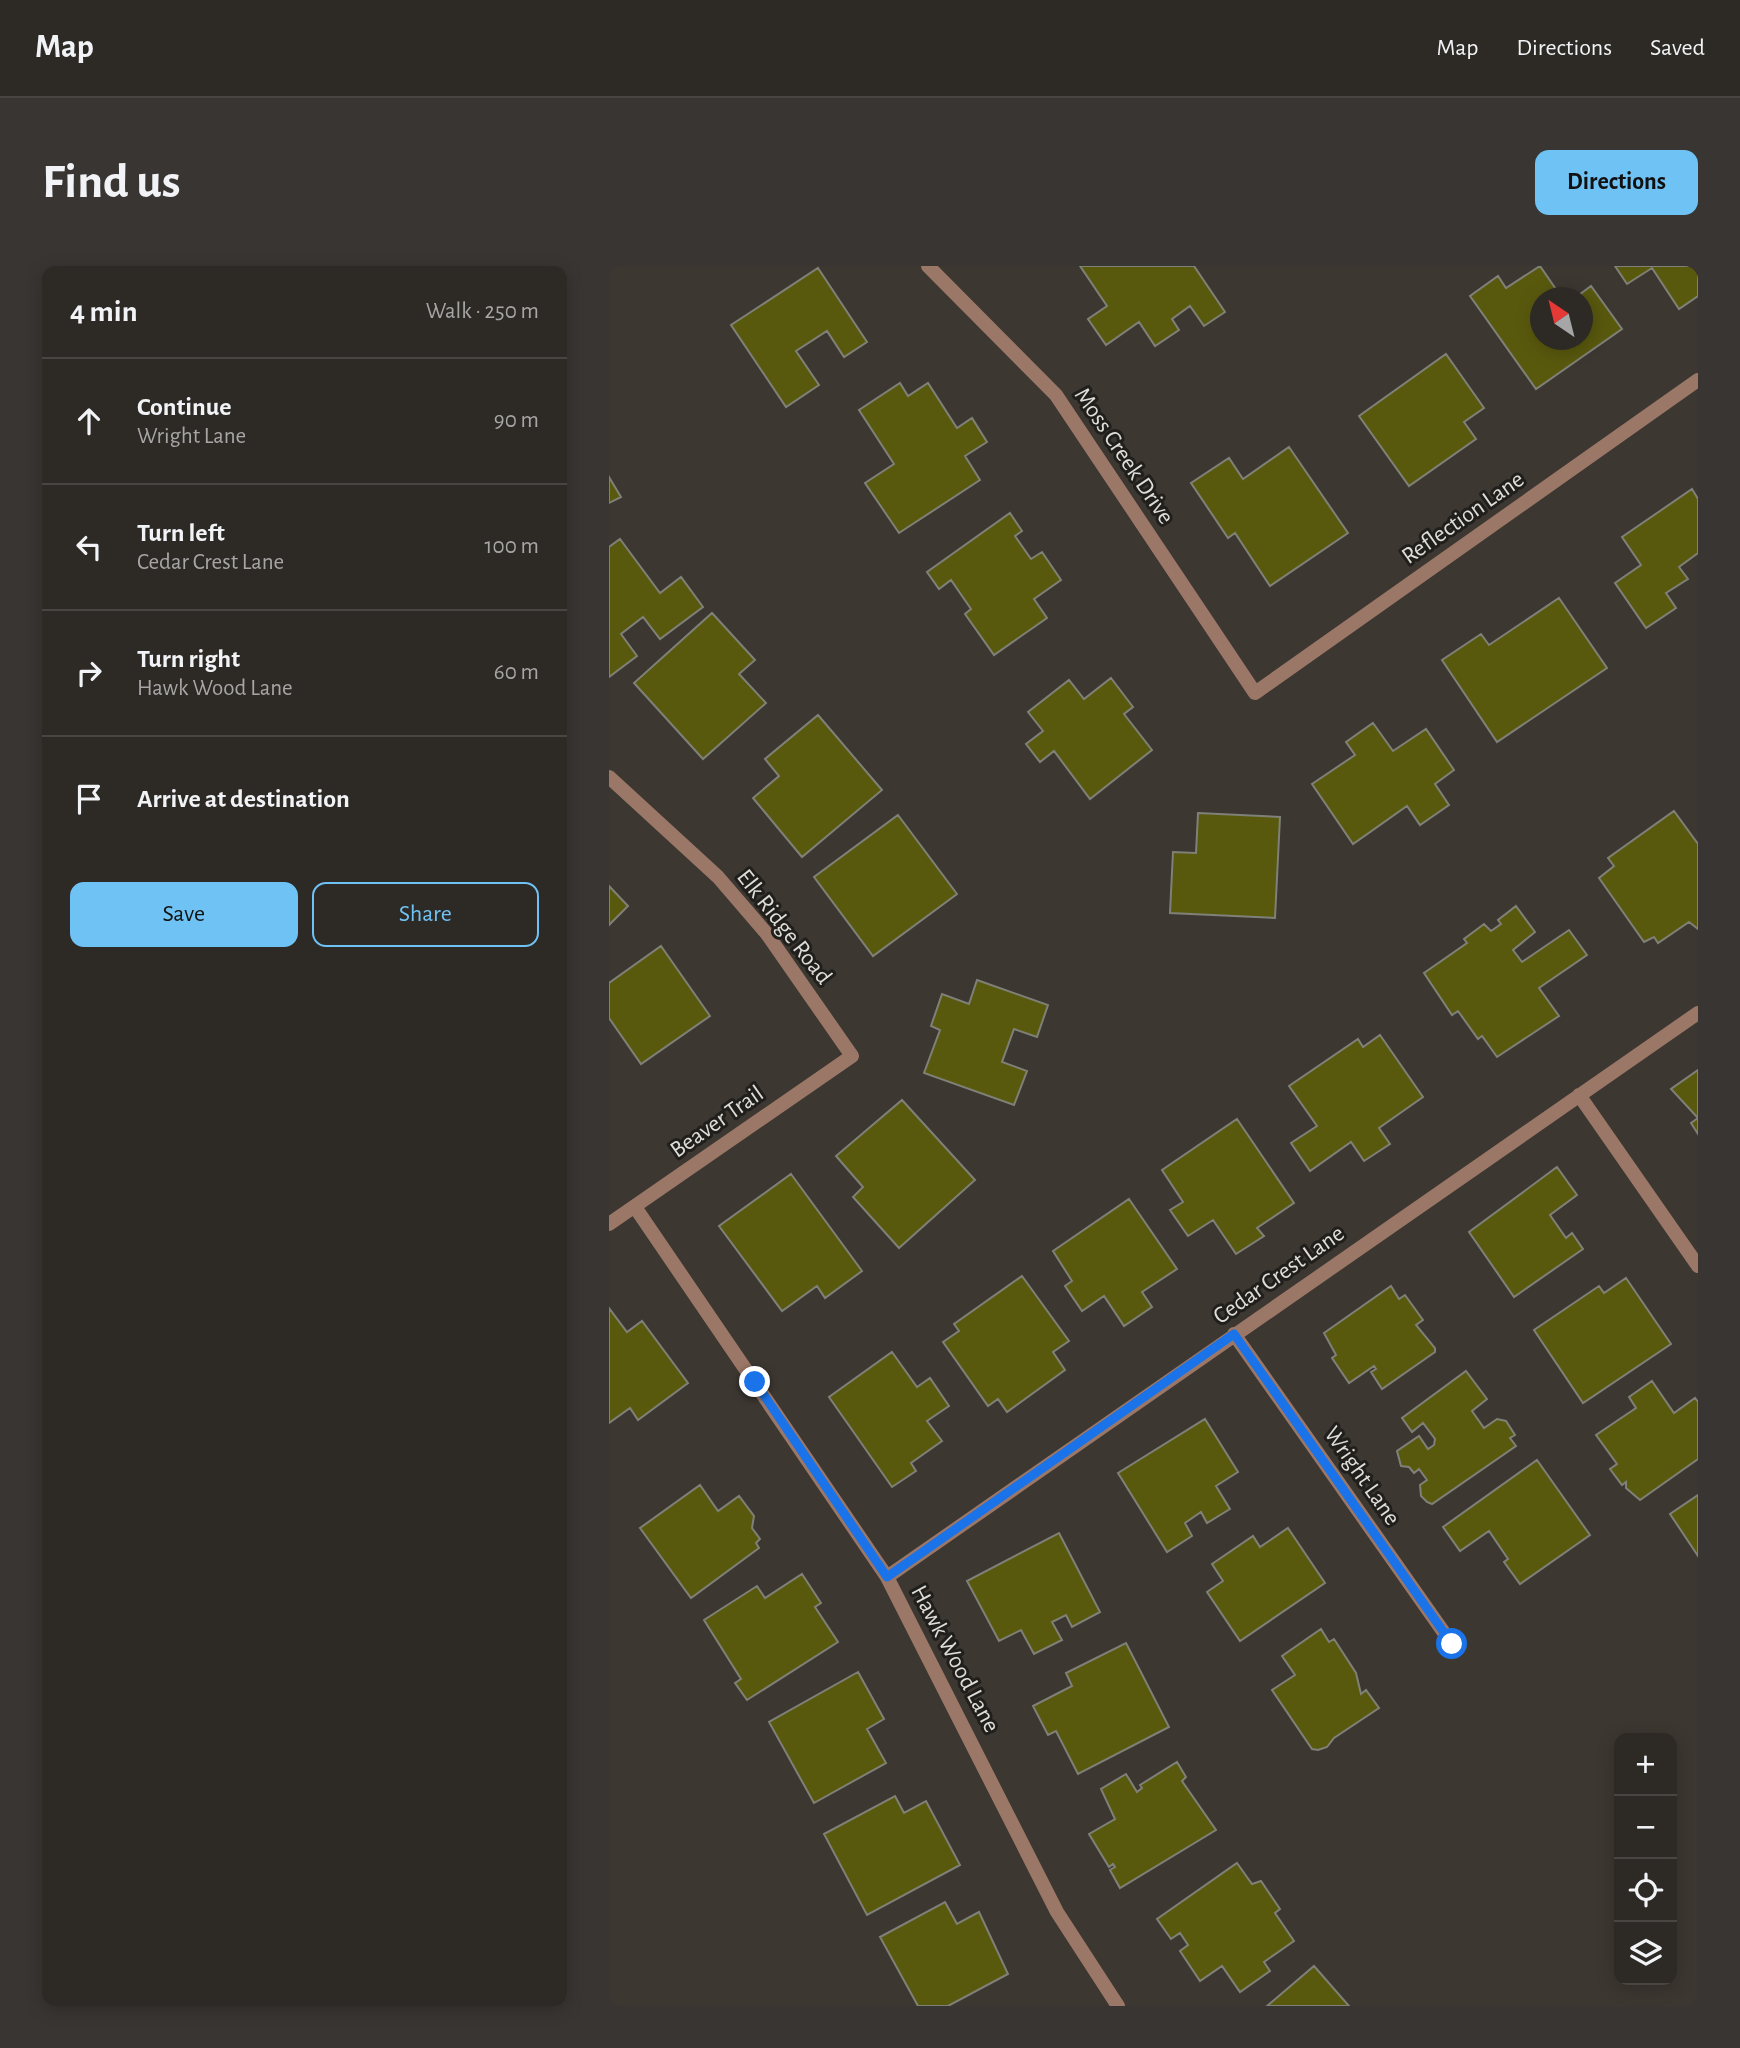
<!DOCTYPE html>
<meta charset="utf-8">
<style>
:root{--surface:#2d2925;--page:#393532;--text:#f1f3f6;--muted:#a7a6a7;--line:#484542;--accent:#6fc2f4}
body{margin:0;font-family:"Alegreya Sans",sans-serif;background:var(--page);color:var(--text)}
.controls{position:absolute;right:21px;bottom:21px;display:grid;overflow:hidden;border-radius:14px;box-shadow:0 4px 18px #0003}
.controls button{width:63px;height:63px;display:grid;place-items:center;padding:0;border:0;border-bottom:2px solid var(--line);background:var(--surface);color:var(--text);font:35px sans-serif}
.compass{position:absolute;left:921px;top:21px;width:63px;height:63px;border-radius:50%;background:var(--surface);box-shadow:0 4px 18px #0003;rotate:325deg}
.stop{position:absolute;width:21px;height:21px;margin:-16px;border:5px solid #1a73e8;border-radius:50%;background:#fff}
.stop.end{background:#1a73e8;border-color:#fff;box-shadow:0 2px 7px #0008}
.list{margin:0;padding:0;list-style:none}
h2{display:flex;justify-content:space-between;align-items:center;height:91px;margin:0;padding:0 28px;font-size:30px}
h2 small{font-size:23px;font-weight:400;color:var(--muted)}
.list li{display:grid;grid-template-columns:46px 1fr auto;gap:21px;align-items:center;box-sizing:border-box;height:126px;padding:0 28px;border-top:2px solid var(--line)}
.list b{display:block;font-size:26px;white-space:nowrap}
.list p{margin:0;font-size:23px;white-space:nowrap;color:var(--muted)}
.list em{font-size:23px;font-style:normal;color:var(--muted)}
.actions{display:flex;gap:14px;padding:21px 28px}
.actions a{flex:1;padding:16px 0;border:2px solid var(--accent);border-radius:14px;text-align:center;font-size:24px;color:var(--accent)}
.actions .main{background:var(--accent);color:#111}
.icon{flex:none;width:38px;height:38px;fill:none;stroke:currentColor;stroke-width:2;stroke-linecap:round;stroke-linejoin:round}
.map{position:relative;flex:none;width:1089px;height:1740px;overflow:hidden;border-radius:14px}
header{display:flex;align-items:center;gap:42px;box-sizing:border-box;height:98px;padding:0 35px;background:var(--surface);border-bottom:2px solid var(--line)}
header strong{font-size:33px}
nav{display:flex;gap:38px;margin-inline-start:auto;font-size:24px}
.intro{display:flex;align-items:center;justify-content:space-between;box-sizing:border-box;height:168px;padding:0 42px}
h1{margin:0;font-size:49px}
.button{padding:18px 32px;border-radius:14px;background:var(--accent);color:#111;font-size:24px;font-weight:700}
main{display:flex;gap:42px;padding:0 42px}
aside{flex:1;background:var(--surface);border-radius:14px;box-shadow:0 4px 18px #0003}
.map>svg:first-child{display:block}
.building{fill:#59590e;stroke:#7f8077;stroke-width:2}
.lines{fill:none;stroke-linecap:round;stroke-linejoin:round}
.street{stroke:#9b7767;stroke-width:14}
.route{stroke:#1a73e8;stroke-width:9}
.labels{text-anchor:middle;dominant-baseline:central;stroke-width:6;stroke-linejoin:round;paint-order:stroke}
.street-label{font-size:24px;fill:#e0ded9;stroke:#211f1c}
</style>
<header>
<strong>Map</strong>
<nav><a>Map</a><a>Directions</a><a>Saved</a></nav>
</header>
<div class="intro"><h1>Find us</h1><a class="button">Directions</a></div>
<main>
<aside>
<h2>4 min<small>Walk · 250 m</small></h2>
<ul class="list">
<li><svg class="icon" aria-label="ahead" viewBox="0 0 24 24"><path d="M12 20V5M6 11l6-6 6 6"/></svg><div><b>Continue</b><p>Wright Lane</p></div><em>90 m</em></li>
<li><svg class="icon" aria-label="left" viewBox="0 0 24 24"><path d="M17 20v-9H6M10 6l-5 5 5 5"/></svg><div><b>Turn left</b><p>Cedar Crest Lane</p></div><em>100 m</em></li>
<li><svg class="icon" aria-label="right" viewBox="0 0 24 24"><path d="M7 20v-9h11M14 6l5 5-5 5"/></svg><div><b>Turn right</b><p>Hawk Wood Lane</p></div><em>60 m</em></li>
<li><svg class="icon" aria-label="arrive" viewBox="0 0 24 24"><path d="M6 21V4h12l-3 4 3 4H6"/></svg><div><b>Arrive at destination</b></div></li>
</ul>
<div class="actions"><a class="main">Save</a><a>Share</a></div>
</aside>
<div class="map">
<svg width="1089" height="1740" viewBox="0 0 1089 1740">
<rect width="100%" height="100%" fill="#3c3731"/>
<path class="building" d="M 471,0 L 585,0 L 616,46 L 595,60 L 581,40 L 563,53 L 570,64 L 546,80 L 530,56 L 497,79 L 479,53 L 498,40 Z
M 931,0 L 953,32 L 932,32 L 932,74 L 974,74 L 974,32 L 966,32 L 982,20 L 1013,63 L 927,123 L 861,30 L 889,10 L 897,22 Z
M 1006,0 L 1089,0 L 1089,30 L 1070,43 L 1043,2 L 1018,18 Z
M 209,2 L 258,76 L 235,91 L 218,65 L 187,85 L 210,119 L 177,141 L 122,59 Z
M 837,88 L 875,142 L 855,156 L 867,173 L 800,220 L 750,150 Z
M 291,117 L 299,130 L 319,117 L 348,162 L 363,152 L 378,176 L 356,190 L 371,214 L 290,267 L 256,217 L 285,198 L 250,144 Z
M 680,181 L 739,267 L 661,320 L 626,267 L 619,272 L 582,217 L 620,192 L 634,213 Z
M 0,211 L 12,231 L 0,237 Z
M 1083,223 L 1089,233 L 1089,287 L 1070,301 L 1079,313 L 1057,327 L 1067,342 L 1037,362 L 1006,317 L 1032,299 L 1013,271 Z
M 401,247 L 413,265 L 406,270 L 422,293 L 433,286 L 452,314 L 425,333 L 438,352 L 385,389 L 356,348 L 362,343 L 342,314 L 330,323 L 318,306 Z
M 11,273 L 51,327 L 72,311 L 94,341 L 51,373 L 34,351 L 12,368 L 28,390 L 0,411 L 0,281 Z
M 950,332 L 998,402 L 888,476 L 833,394 L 872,368 L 880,379 Z
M 103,347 L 146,394 L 130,408 L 157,437 L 94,493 L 25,417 Z
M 502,412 L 524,441 L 515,448 L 543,484 L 481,533 L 445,485 L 431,496 L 417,478 L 434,465 L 419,446 L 460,414 L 475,433 Z
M 209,449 L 273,524 L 193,591 L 144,532 L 170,510 L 156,493 Z
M 764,457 L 784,485 L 817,463 L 845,504 L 826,518 L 840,539 L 811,559 L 798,540 L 744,578 L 703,518 L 746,489 L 737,476 Z
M 1065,545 L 1089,578 L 1089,663 L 1080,656 L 1049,677 L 1045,671 L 1035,676 L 990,612 L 1005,600 L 999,592 Z
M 589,547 L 671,551 L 666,652 L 561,647 L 564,586 L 587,587 Z
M 289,549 L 348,628 L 264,690 L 205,611 Z
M 0,620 L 19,640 L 0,659 Z
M 907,640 L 926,666 L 904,684 L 913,696 L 960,664 L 978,689 L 930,722 L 950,750 L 888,791 L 873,770 L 869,773 L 849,745 L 843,749 L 815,707 L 858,677 L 855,673 L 875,658 L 882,665 L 892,658 L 889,654 Z
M 52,680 L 101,750 L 32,798 L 0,752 L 0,717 Z
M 368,714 L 439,739 L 428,771 L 405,763 L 393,796 L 418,805 L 405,839 L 315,807 L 331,764 L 322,760 L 333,728 L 360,738 Z
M 771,769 L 814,831 L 770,862 L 781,878 L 755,895 L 742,876 L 701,905 L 682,877 L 708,860 L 680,820 L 749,773 L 754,781 Z
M 1089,804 L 1089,868 L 1082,857 L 1089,852 L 1062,823 Z
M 293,834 L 366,914 L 290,982 L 244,931 L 254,921 L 227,890 Z
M 628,853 L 685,937 L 648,962 L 655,970 L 627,988 L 604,954 L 579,970 L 561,944 L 574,936 L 553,904 Z
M 948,901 L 968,929 L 941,949 L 957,972 L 963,967 L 974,983 L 905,1031 L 860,966 Z
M 182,908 L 253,1005 L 216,1032 L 208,1020 L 173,1045 L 110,960 Z
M 520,933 L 568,1003 L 533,1026 L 543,1041 L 515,1060 L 495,1030 L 473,1045 L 456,1020 L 463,1015 L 444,985 Z
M 413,1010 L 460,1075 L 444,1086 L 456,1104 L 398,1146 L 389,1133 L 379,1140 L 334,1076 L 350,1065 L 345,1058 Z
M 1017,1012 L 1062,1078 L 974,1137 L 925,1064 L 990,1020 L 995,1027 Z
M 782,1020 L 790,1033 L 796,1029 L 814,1054 L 807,1059 L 826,1082 L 826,1086 L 773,1123 L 762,1106 L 767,1103 L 765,1100 L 740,1117 L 723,1092 L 727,1089 L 715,1067 Z
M 0,1042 L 18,1066 L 33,1055 L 79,1117 L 29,1154 L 21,1142 L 0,1157 Z
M 283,1086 L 308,1121 L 321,1112 L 340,1140 L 318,1155 L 333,1175 L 302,1197 L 307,1205 L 283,1221 L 220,1131 Z
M 857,1105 L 878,1133 L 863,1145 L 875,1162 L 888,1153 L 897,1155 L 906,1169 L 901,1172 L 907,1180 L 823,1238 L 818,1236 L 812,1230 L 811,1219 L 818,1214 L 810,1203 L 805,1207 L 800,1201 L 792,1200 L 788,1185 L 810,1170 L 819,1183 L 825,1179 L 826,1173 L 814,1157 L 803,1166 L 793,1152 Z
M 1043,1115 L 1065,1147 L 1086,1132 L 1089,1136 L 1089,1193 L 1031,1234 L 1017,1222 L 1017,1216 L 1013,1219 L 1001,1203 L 1008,1198 L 987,1169 L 1027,1142 L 1020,1131 Z
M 596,1153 L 629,1206 L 607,1220 L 621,1243 L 598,1257 L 592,1246 L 576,1257 L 583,1270 L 558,1286 L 509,1207 Z
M 928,1194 L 981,1269 L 911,1318 L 895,1296 L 899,1293 L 880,1265 L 851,1285 L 834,1261 Z
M 91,1219 L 109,1245 L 130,1230 L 145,1250 L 143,1262 L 151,1273 L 147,1277 L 150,1282 L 82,1332 L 31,1262 Z
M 1089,1229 L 1089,1290 L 1061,1248 Z
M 679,1262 L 716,1317 L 631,1375 L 598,1326 L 614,1315 L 603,1298 L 644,1270 L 651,1281 Z
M 450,1267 L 491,1346 L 463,1361 L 457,1349 L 443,1356 L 453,1374 L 425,1388 L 412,1364 L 390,1375 L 358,1315 Z
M 193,1308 L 212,1337 L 206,1341 L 229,1376 L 138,1434 L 126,1417 L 132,1413 L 95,1354 L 148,1320 L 156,1332 Z
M 712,1363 L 720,1376 L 725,1373 L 747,1407 L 752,1428 L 757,1424 L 770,1442 L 725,1472 L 718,1481 L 709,1484 L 703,1483 L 663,1424 L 686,1409 L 673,1390 Z
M 517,1377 L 560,1461 L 469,1508 L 447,1465 L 439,1469 L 424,1440 L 463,1420 L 457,1407 Z
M 249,1406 L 275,1453 L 258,1463 L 277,1497 L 205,1537 L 160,1456 Z
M 568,1496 L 577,1511 L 573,1515 L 607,1564 L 511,1622 L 501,1604 L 506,1601 L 504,1598 L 500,1601 L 480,1568 L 506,1553 L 492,1523 L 517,1508 L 528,1526 L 533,1522 L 531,1519 Z
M 286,1530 L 295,1547 L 317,1535 L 351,1599 L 258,1649 L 215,1568 Z
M 628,1597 L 643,1618 L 652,1615 L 671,1643 L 666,1647 L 685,1675 L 655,1696 L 661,1705 L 631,1726 L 613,1700 L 591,1715 L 571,1685 L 579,1679 L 571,1667 L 562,1673 L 548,1653 Z
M 336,1636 L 348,1658 L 370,1646 L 399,1708 L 339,1740 L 309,1740 L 271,1671 Z
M 705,1700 L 740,1740 L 658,1740 Z"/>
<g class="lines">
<path class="street" d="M 319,0 L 447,129 L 646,427 L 1089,114
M 0,511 L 109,611 L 158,668 L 243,790 L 0,958
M 970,829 L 1089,1000
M 26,941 L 278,1311 L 448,1646 L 509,1740
M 625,1068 L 843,1378
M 278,1311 L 1089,747"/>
</g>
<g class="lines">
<path class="route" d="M 146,1116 L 278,1311 L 625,1068 L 843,1378"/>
</g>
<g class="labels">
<g class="street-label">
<text transform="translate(515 190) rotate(56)">Moss Creek Drive</text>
<text transform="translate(854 252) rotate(-35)">Reflection Lane</text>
<text transform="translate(175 661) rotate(52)">Elk Ridge Road</text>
<text transform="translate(108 856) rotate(-35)">Beaver Trail</text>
<text transform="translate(670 1009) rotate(-35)">Cedar Crest Lane</text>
<text transform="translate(753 1210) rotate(55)">Wright Lane</text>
<text transform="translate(346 1393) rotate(62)">Hawk Wood Lane</text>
</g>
</g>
</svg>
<div class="controls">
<button>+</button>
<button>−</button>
<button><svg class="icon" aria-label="locate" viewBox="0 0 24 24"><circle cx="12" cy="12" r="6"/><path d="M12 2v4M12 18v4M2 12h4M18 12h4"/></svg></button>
<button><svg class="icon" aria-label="layers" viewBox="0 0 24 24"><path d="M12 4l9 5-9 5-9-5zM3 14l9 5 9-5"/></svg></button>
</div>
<svg class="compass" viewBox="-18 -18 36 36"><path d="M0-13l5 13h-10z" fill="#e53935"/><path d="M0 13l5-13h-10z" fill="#a7a6a7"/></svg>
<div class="stop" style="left:843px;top:1378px"></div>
<div class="stop end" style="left:146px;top:1116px"></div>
</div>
</main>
